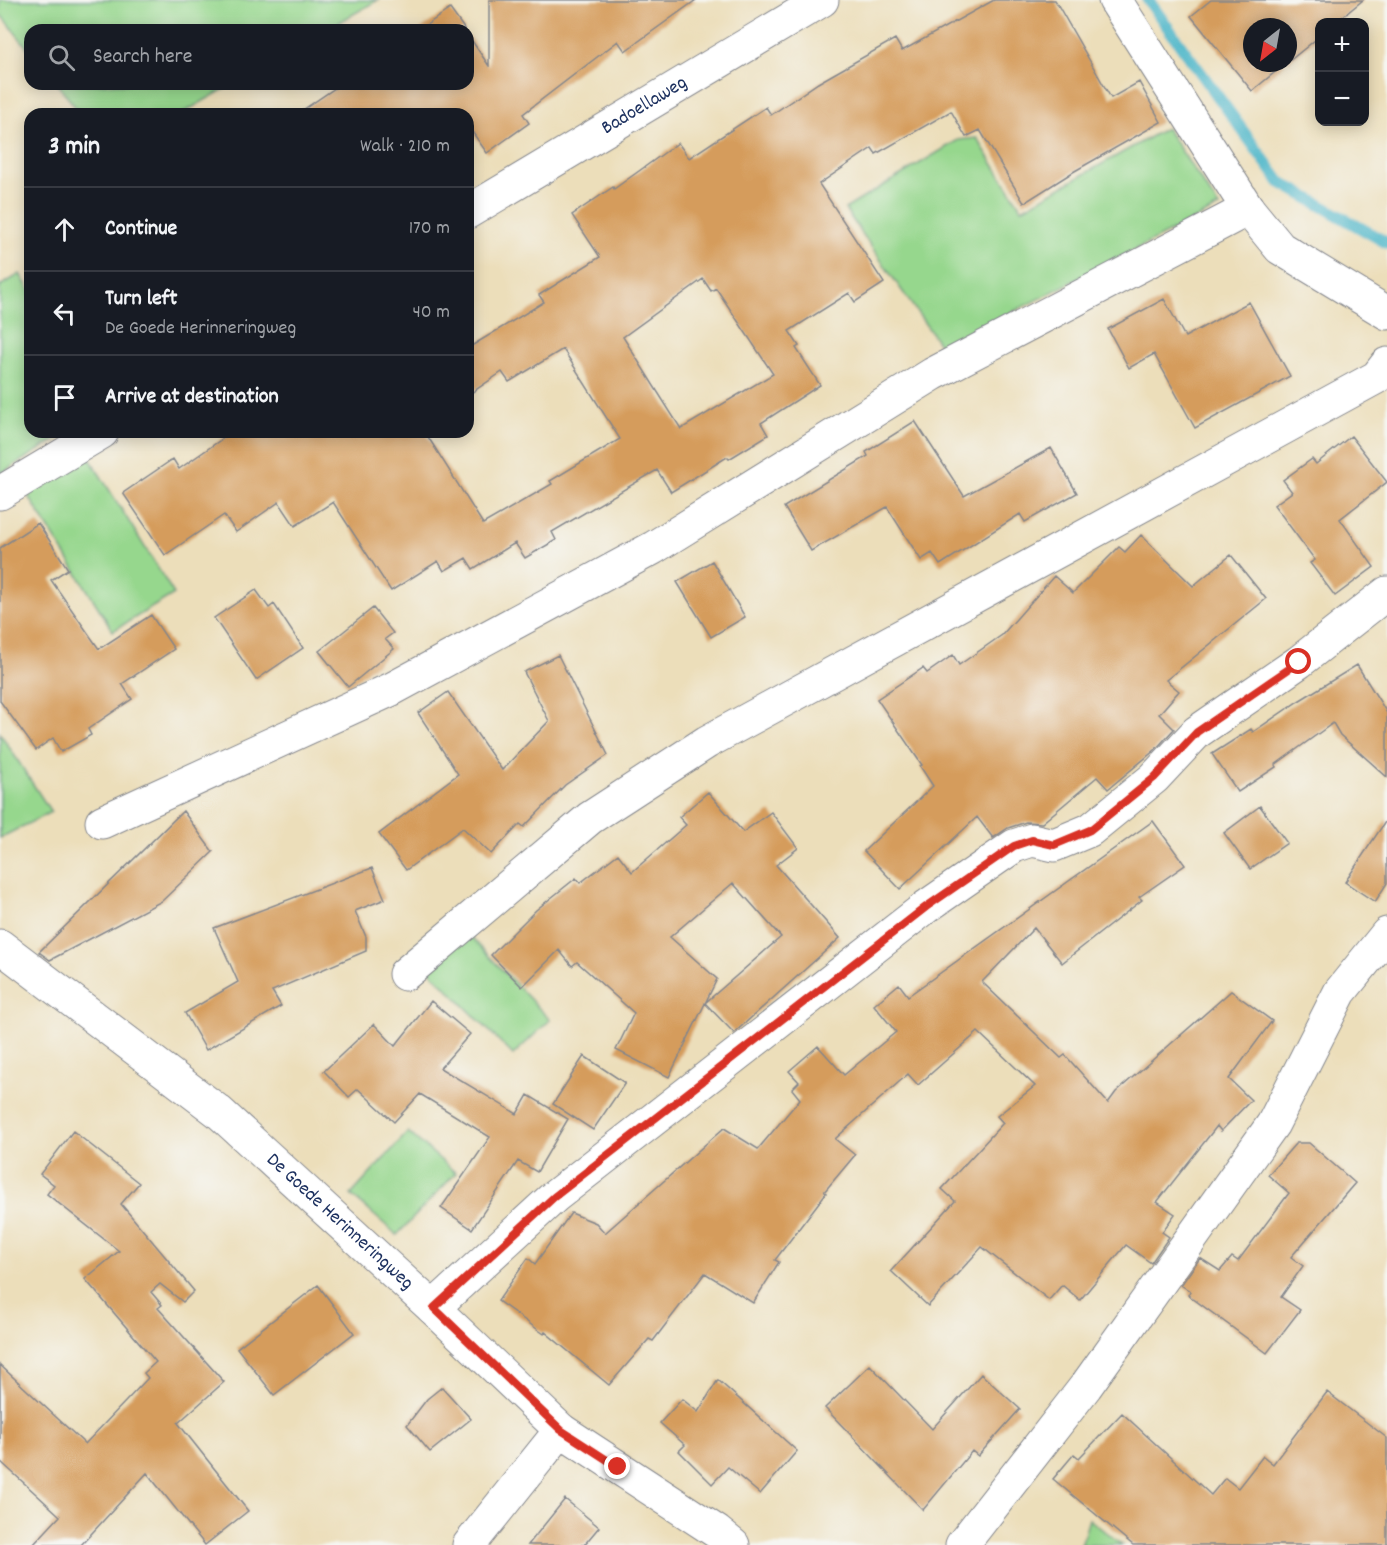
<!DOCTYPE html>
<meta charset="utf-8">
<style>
:root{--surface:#171b24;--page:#20242c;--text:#f1f3f6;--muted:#9ea1a6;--line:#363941}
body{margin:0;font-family:Dekko,sans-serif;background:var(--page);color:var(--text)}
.controls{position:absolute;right:18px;top:18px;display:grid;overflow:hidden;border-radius:12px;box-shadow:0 3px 15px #0003}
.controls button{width:54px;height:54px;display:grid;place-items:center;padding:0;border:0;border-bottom:2px solid var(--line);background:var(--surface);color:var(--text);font:30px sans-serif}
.compass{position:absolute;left:1243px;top:18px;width:54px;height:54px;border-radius:50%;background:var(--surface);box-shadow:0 3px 15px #0003;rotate:211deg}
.stop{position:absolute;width:18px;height:18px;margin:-14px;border:4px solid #d93025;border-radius:50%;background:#fff}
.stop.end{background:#d93025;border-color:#fff;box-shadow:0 2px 6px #0008}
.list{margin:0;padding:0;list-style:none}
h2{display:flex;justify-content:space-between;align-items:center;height:78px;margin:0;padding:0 24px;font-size:26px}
h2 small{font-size:20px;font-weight:400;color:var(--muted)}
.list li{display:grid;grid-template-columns:39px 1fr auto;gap:18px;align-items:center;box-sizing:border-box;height:84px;padding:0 24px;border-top:2px solid var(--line)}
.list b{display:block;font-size:22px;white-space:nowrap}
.list p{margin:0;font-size:20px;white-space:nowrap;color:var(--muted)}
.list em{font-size:20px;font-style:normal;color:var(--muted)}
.icon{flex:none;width:33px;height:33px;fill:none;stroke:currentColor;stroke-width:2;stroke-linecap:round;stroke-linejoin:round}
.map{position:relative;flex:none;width:1387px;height:1545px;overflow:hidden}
.search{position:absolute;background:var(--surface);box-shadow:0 3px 15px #0003;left:24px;top:24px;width:450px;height:66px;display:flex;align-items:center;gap:15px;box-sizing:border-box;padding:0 21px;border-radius:18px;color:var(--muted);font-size:22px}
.panel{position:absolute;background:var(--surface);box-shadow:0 3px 15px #0003;left:24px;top:108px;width:450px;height:330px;border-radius:18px}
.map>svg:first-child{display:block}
.green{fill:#96d78d;stroke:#588376;stroke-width:1.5}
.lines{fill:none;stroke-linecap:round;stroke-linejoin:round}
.stream{stroke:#4bb5c8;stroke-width:12}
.building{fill:#d59c5c;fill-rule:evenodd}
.street-casing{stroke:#84868c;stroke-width:35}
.street{stroke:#fff;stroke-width:33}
.route{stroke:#d93025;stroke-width:8}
.labels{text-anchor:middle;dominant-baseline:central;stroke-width:4.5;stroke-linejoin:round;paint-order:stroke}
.street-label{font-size:20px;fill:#1b2f5e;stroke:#f6f6f2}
</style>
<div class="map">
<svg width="1387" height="1545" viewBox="0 0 1387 1545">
<rect width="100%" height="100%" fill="#f6f6f2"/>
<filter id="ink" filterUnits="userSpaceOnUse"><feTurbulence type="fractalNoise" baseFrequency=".0167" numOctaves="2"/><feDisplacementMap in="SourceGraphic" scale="12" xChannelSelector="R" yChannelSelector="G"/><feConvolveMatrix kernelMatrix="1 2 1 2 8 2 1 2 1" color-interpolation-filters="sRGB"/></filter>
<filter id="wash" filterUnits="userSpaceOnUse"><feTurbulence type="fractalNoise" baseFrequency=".008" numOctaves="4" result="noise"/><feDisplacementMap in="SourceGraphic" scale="24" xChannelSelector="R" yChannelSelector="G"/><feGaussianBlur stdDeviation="1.35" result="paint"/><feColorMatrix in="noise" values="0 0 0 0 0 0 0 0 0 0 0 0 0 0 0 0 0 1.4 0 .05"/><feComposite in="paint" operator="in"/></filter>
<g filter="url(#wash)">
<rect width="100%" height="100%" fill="#ecdeba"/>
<path class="green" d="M 0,0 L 378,0 L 326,30 L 30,30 L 30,51 L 0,14 Z
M 57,84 L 233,84 L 181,114 L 81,114 Z
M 1166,128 L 1219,207 L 942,348 L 845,209 L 958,140 L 977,138 L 1022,209 Z
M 20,274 L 30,291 L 30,432 L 68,432 L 0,474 L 0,286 Z
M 87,454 L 174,594 L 113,631 L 26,492 Z
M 0,733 L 51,812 L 0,838 Z
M 465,931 L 550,1020 L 513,1055 L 423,964 Z
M 408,1132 L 456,1173 L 397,1235 L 351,1195 Z
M 1089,1519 L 1122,1545 L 1081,1545 Z"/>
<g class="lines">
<path class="stream" d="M 1148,0 L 1280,182 L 1387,243"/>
</g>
<g id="blocks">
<path class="building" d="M 489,0 L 696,0 L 625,51 L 618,41 L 523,114 L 529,123 L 487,153 L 468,126 L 468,114 L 297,114 L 341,84 L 468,84 L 468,35 L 489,66 Z
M 994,0 L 1055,0 L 1111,98 L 1139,82 L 1161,122 L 1073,172 L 1024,203 L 980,130 L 966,137 L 951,111 L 876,154 L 872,148 L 819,184 L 884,283 L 855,302 L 849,293 L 789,331 L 799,346 L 796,348 L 820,385 L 761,423 L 768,435 L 729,459 L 727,457 L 671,492 L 657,470 L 552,532 L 556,540 L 525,558 L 515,543 L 473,569 L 466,558 L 444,571 L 438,561 L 391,591 L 333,502 L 295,526 L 279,502 L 236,532 L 224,515 L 165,555 L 123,493 L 173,459 L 179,469 L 232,432 L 425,432 L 483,524 L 552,484 L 550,481 L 620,439 L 563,349 L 509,382 L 502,372 L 468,395 L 468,348 L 544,302 L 539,295 L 600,257 L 572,215 L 613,187 L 614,189 L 678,143 L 689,158 L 766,107 L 771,115 L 818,83 L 895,39 L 902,51 ZM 703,279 L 711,291 L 716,288 L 773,374 L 681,429 L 623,337 Z
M 1211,0 L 1363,0 L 1336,22 L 1320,22 L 1320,36 L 1288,62 L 1288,27 L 1252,27 L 1252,63 L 1286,63 L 1252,91 L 1191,16 Z
M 450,9 L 465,30 L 419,30 Z
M 1164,299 L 1185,337 L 1249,302 L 1290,376 L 1195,428 L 1154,354 L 1129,368 L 1108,329 Z
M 915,421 L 964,496 L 1051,448 L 1077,493 L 1025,522 L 1020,514 L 940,565 L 932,553 L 921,560 L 887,507 L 811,551 L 784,507 L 868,456 L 866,452 Z
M 1351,436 L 1387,482 L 1340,519 L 1374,567 L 1335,596 L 1310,563 L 1315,560 L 1274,505 L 1292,492 L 1283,480 L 1312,459 L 1316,464 Z
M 38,523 L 68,569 L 51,580 L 99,649 L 151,615 L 174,649 L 122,684 L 132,699 L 88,729 L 91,735 L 61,752 L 53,738 L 36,750 L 0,701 L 0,548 Z
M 1141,535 L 1193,586 L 1231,555 L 1266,599 L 1166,680 L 1179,691 L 1159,714 L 1174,729 L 1155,750 L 1108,789 L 1097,777 L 1042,823 L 1026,822 L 1008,828 L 993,838 L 977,817 L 900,889 L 864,851 L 933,786 L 920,766 L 922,765 L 877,699 L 923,668 L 927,673 L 953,655 L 959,665 L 1002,635 L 1054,576 L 1073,593 L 1119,547 L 1125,552 Z
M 712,561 L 745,617 L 711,637 L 677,582 Z
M 256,590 L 269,608 L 274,604 L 303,648 L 256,680 L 214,618 Z
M 373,608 L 393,633 L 385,639 L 394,649 L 348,687 L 319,651 Z
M 558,655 L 608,755 L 565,785 L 524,827 L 520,824 L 491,854 L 463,828 L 406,870 L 379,834 L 458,774 L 418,713 L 448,692 L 502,770 L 549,721 L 524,672 Z
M 1357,665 L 1387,713 L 1387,777 L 1340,735 L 1333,723 L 1275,765 L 1276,767 L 1238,792 L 1212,754 L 1251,729 L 1253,732 L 1297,702 Z
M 708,792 L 743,832 L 771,812 L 798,848 L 776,865 L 840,938 L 734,1033 L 705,1003 L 781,937 L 733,883 L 670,937 L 717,979 L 669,1077 L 616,1050 L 634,1013 L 577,962 L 572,966 L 559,950 L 522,987 L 491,955 L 536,910 L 576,878 L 580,883 L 618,854 L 632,872 L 686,825 L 679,817 Z
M 1260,806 L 1287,843 L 1250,869 L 1224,833 Z
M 183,811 L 213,852 L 162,901 L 50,960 L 39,952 Z
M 1387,819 L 1387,883 L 1375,902 L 1345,882 Z
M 1153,821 L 1185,865 L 1139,897 L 1142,900 L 1062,963 L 1034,928 L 982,982 L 1061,1058 L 1065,1055 L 1108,1103 L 1116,1092 L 1231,991 L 1272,1021 L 1229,1079 L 1251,1100 L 1221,1131 L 1217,1126 L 1157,1202 L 1175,1214 L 1162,1232 L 1169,1237 L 1151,1263 L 1126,1245 L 1080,1300 L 1062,1285 L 1049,1300 L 982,1247 L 928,1306 L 891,1271 L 955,1201 L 942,1189 L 1003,1123 L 997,1116 L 1035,1086 L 978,1032 L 918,1085 L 908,1074 L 835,1139 L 855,1155 L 824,1192 L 826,1193 L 775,1260 L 779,1262 L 753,1303 L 705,1273 L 653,1341 L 649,1339 L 609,1385 L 545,1332 L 544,1334 L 498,1301 L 528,1258 L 535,1264 L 571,1213 L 596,1223 L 605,1233 L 724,1128 L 758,1149 L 800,1099 L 792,1089 L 799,1082 L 789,1071 L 818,1046 L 844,1075 L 896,1032 L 874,1005 L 899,984 L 908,996 Z
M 372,868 L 385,899 L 355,911 L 366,937 L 366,951 L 272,991 L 281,1006 L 206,1050 L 185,1013 L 238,982 L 214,928 Z
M 431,1001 L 470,1034 L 440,1068 L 517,1114 L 528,1095 L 568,1119 L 537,1172 L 518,1161 L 472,1229 L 441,1208 L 490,1137 L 420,1094 L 394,1122 L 358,1089 L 349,1097 L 324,1071 L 374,1024 L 395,1046 Z
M 584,1056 L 625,1083 L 593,1130 L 553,1104 Z
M 73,1131 L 139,1183 L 121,1204 L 194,1291 L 183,1302 L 160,1284 L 151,1292 L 162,1305 L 158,1308 L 224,1382 L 178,1423 L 248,1511 L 205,1545 L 147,1473 L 81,1545 L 33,1545 L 60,1516 L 0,1461 L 0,1365 L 85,1444 L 148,1378 L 144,1373 L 156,1362 L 85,1279 L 119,1251 L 47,1194 L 54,1185 L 40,1174 Z
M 1296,1143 L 1309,1143 L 1355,1183 L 1291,1257 L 1303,1266 L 1281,1297 L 1300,1310 L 1267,1353 L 1188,1295 L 1190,1291 L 1181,1285 L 1200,1258 L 1220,1271 L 1232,1257 L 1238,1261 L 1289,1193 L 1268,1175 Z
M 318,1285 L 354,1333 L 274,1395 L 237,1348 Z
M 870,1365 L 932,1429 L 981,1374 L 1020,1409 L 978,1456 L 972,1451 L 923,1510 L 825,1408 Z
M 718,1380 L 797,1451 L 760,1494 L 728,1467 L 712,1484 L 679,1451 L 685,1445 L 660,1423 L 682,1399 L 698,1412 Z
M 442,1387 L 471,1419 L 430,1452 L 407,1425 L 427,1399 Z
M 1327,1392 L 1387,1438 L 1387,1545 L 1133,1545 L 1053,1479 L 1074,1454 L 1079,1458 L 1122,1413 L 1211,1495 L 1225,1478 L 1238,1488 L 1263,1456 L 1273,1464 Z
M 565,1499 L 599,1527 L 584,1545 L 528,1545 Z"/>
</g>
</g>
<g filter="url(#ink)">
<use href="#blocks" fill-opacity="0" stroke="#84868c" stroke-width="1.5"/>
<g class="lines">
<defs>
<g id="street">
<path d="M 1115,0 L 1248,209 L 1280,248 L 1387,313"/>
<path id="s1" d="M 468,212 L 822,0"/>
<path d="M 0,493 L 102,432"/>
<path d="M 102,822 L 392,689 L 653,548 L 933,374 L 1248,209"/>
<path id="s2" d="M 0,946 L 219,1112 L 433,1308 L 561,1430 L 717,1532 L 733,1545"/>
<path d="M 405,974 L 590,818 L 707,742 L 1377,377 L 1387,364"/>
<path d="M 433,1308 L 554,1197 L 926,907 L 1014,846 L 1032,840 L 1054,845 L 1090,830 L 1154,778 L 1197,732 L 1299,662 L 1387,593"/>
<path d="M 469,1545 L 561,1430"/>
<path d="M 962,1545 L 1086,1386 L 1273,1124 L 1340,992 L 1387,934"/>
</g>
</defs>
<use href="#street" class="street-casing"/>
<use href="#street" class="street"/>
</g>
</g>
<g class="lines" filter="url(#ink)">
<path class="route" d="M 618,1467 L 561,1430 L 434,1308 L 554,1197 L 926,907 L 1014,846 L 1032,840 L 1054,845 L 1090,830 L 1154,778 L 1197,732 L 1299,662"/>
</g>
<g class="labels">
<g class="street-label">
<text stroke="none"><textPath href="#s1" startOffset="206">Badoellaweg</textPath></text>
<text stroke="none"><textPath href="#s2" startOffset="438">De Goede Herinneringweg</textPath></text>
</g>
</g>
</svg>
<div class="controls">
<button>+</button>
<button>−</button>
</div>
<svg class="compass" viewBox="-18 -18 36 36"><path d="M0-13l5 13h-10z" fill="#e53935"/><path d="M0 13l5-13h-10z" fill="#9ea1a6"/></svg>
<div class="stop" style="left:1299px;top:662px"></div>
<div class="stop end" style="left:618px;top:1467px"></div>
<div class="search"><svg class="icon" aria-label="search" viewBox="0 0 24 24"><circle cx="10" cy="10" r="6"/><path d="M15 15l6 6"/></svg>Search here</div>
<section class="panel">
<h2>3 min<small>Walk · 210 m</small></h2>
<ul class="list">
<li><svg class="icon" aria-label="ahead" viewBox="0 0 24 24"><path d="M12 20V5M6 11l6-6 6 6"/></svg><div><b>Continue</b></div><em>170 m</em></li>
<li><svg class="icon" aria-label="left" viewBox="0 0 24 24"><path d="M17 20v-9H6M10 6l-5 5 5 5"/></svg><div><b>Turn left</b><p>De Goede Herinneringweg</p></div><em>40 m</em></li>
<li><svg class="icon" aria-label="arrive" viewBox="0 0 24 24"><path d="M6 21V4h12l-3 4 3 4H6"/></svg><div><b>Arrive at destination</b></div></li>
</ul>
</section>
</div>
